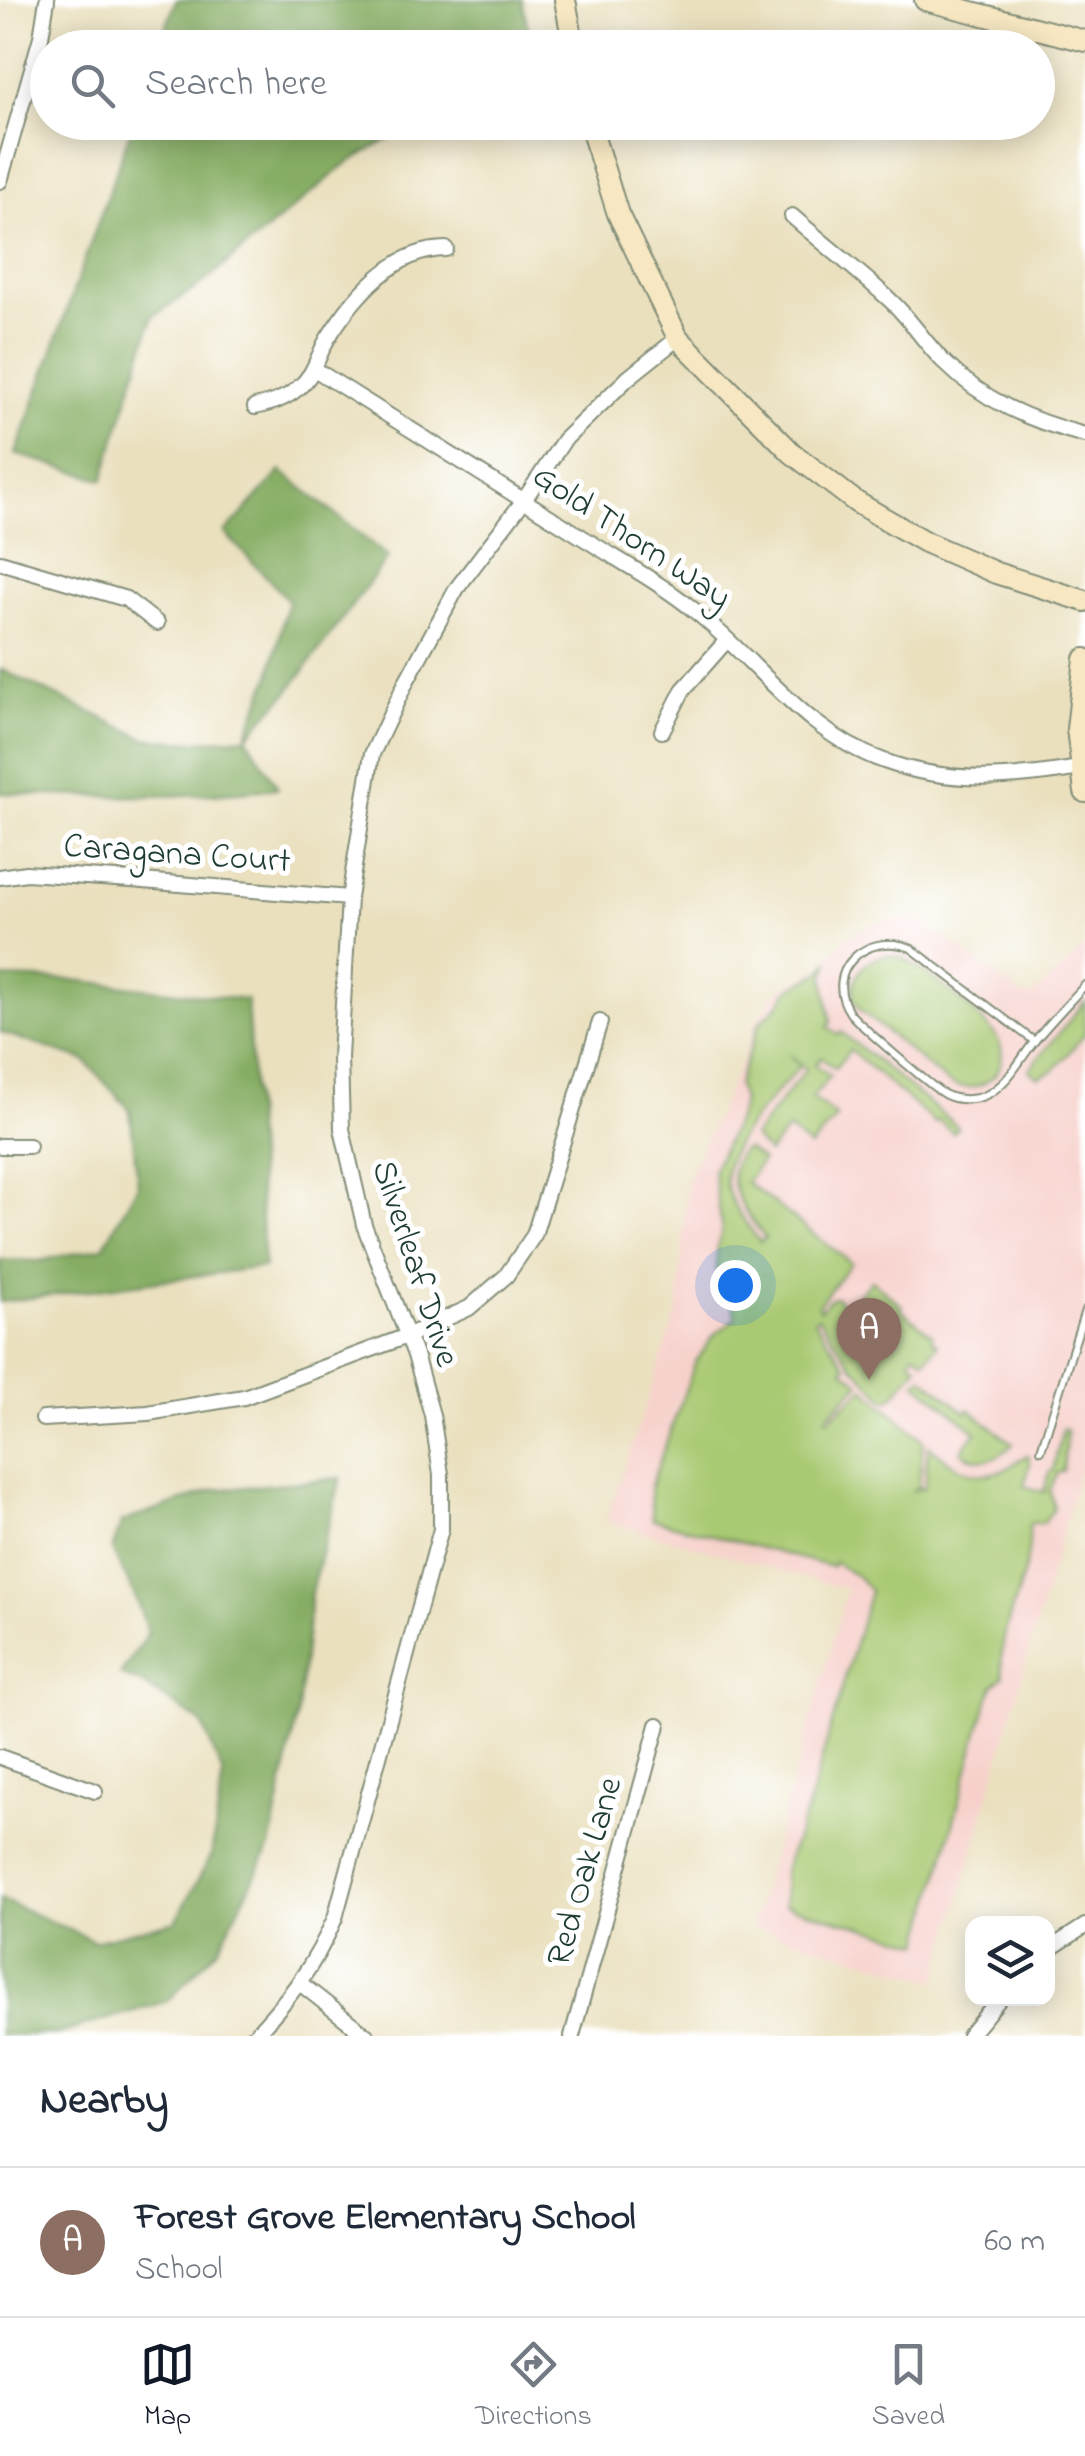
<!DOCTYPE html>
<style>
:root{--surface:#fff;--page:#f2f2f3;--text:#1f2937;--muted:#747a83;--line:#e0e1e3;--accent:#111827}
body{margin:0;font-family:"Indie Flower",sans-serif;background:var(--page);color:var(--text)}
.controls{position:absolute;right:30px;bottom:30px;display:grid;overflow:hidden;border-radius:20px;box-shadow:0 5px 25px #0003}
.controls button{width:90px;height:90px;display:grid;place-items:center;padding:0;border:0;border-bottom:2px solid var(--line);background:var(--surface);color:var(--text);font:50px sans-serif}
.you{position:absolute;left:735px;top:1285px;width:35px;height:35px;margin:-25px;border:8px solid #fff;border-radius:50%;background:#1a73e8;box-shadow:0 0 0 15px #1a73e833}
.badge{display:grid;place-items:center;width:65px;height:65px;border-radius:50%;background:var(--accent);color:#fff;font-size:32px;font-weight:700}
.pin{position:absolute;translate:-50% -82px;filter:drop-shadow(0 2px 5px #0008)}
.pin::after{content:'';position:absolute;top:52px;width:35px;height:30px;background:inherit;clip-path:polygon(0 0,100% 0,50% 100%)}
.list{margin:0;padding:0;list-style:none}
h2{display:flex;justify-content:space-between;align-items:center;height:130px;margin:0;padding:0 40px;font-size:42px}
h2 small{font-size:32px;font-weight:400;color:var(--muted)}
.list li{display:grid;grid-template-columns:65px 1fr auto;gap:30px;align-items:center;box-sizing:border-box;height:150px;padding:0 40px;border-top:2px solid var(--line)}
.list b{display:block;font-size:38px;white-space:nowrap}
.list p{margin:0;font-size:32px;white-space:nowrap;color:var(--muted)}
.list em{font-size:32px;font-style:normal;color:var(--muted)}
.icon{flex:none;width:55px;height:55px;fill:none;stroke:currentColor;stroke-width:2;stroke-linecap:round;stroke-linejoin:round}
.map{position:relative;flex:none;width:1085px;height:2036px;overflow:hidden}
.search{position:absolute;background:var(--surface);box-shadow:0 5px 25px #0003;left:30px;right:30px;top:30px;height:110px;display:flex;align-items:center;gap:25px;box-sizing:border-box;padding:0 35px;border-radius:55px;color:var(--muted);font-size:38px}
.sheet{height:280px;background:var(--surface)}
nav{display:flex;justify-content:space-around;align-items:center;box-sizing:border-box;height:140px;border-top:2px solid var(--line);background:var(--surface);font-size:28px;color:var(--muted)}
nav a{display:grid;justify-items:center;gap:5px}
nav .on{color:var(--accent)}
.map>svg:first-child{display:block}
.built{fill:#f7d0cb}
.green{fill:#a9c972;stroke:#648353;stroke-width:2.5}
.forest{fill:#86ad64;stroke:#52754c;stroke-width:2.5}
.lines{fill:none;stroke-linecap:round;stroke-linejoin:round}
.lane-casing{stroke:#848e79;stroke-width:10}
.street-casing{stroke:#848e79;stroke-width:18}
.secondary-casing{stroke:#848e79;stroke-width:24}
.lane{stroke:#fff;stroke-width:6}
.street{stroke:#fff;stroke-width:14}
.secondary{stroke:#f7e8c3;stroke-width:20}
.labels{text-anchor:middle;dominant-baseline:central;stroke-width:10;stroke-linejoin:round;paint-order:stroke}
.street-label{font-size:35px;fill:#1f3d34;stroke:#fff}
</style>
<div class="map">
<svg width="1085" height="2036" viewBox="0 0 1085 2036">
<rect width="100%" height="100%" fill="#fff"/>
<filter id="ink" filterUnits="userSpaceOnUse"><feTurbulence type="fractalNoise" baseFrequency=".01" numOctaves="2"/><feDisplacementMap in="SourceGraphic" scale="20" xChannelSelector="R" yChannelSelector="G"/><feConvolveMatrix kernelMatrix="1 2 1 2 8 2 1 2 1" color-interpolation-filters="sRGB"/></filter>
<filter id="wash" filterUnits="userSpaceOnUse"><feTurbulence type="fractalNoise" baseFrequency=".0048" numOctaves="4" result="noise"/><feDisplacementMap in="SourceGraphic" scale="40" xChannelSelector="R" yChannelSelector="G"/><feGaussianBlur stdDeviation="2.25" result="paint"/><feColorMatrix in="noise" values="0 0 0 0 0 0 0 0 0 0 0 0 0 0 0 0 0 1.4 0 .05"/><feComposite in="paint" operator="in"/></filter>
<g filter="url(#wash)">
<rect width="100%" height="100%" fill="#eae0be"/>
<path class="built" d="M 901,918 L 925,923 L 1021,995 L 1031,997 L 1085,947 L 1085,1450 L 937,1981 L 752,1927 L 847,1589 L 606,1521 L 678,1310 L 687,1180 L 743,1058 L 757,1019 L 779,990 L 821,969 L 845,938 L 876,922 Z"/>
<path class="green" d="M 886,955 C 894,956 901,956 908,961 C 929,974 994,1024 1000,1044 C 1010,1078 974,1097 947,1082 L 860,1010 L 853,999 C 853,975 862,960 886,955 Z
M 830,959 L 824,977 L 831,1022 L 828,1027 L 838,1035 L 841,1032 L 958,1127 L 953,1133 L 938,1120 L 935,1123 L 850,1050 L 835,1068 L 821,1058 L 815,1064 L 830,1076 L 812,1098 L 837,1117 L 810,1147 L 788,1129 L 768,1153 L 753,1137 L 806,1069 L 790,1055 L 800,1066 C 776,1095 715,1149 727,1189 C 733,1208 748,1225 760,1242 L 765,1238 C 746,1212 717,1181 742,1150 L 748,1149 L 762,1161 L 746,1182 L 851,1263 L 818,1305 L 820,1310 L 830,1299 L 836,1297 L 844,1305 L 841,1309 L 844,1311 L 871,1280 L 903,1306 L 901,1310 L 933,1335 L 931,1339 L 938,1345 L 925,1360 L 914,1353 L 910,1360 L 918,1366 L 892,1398 L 886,1400 L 852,1365 L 818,1317 L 814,1320 L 847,1367 L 843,1369 L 860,1383 L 826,1417 L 829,1419 L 864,1388 L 923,1440 L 919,1487 L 911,1491 L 925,1487 L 928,1445 C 950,1463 971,1482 1001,1471 C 1011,1468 1019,1458 1028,1455 L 1030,1465 L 1024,1486 L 1044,1492 L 1049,1472 L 1053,1470 L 1063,1428 L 1067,1431 L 1063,1471 L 1058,1473 L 1050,1490 L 1054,1509 L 1043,1523 L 1032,1523 L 1029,1526 C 1034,1579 993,1628 1003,1677 L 993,1685 L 978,1732 L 921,1943 L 785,1905 L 784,1870 L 808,1807 L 870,1591 L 859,1578 L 834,1562 L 832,1567 L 652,1519 L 650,1488 L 695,1363 L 713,1336 L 736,1318 L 732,1302 L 716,1274 L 717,1250 L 722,1231 L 713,1170 L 739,1115 L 742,1100 L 737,1085 L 760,1022 L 778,1006 L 788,990 L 823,971 Z
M 1085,1001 L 1085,1034 L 1054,1070 L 1038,1077 L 1029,1070 Z
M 923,1377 L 966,1413 L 969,1409 L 1013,1444 C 998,1461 978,1465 961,1451 L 976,1432 L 916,1382 Z"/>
<path class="forest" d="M 176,0 L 522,0 L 532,47 L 159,47 Z
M 133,123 L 547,122 L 550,136 L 413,125 L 346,164 L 199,286 L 153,316 L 103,480 L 16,454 Z
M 281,471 L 388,557 L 289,691 L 247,737 L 278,788 C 185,799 94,797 0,793 L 0,669 L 144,738 L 189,742 L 246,737 L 270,676 L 288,600 L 225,533 Z
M 0,978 L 73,980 L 247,1000 L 264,1267 L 0,1302 L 0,1260 L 39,1261 L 103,1247 L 138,1185 L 130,1110 L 84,1060 L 0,1032 Z
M 341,1478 L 311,1592 L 298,1711 L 270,1847 L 219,1947 L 168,2001 L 57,2034 L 0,2035 L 0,1899 L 94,1941 L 176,1921 L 211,1856 L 223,1775 L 202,1723 L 143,1684 L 120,1675 L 148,1633 L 136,1598 L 112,1550 L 122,1522 L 214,1490 Z"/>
</g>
<g filter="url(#ink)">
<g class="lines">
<defs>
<path id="lane" d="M 1034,1041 L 911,948 C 866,930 822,972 850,1013 C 858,1024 932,1087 944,1094 C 957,1101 975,1101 988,1094 C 1009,1083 1020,1059 1034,1042 C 1050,1022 1068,1004 1085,985
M 1041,1450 L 1085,1310"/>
<path id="street" d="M 0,181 L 41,37 L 47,0
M 792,216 C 825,245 860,272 892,302 C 911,320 925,343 943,361 C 983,401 1031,421 1085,435
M 316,370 C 402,424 488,478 574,532 C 614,558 658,581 695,611 C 759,662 804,733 884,761 C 949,785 1014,779 1080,768
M 255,407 C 271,403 284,400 297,389 C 316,374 317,356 328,338 C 354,296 395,249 446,249
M 0,562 L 126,599 L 157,623
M 662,731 L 683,690 L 727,640
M 0,877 L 26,873 L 131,880 L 349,898
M 0,1146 L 29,1146
M 43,1419 L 148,1413 L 244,1397 L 407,1336 L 469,1308 L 506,1276 L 534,1235 L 600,1022
M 0,1757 L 95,1791
M 1048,1950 L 1085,1926
M 301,1984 L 367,2036
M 254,2036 C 290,1997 314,1967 335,1918 L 441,1529 L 441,1474 L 432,1415 L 415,1355 L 364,1225 L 342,1129 L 340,1057 L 349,898 L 372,754 L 407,680 L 457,588 L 524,500 L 564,440 L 628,378 L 678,338
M 572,2036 L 658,1725
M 969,2036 L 1000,1998"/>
<path id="secondary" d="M 565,0 L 574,48
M 925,0 L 1085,41
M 589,122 L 618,214 L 678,338 L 792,453 L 856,502 L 925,542 L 996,573 L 1085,601
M 1085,659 L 1077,729 L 1085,792"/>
</defs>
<use href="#lane" class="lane-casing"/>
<use href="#street" class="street-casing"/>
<use href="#secondary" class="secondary-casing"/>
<use href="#lane" class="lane"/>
<use href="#street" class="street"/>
<use href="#secondary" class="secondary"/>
</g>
</g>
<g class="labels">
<g class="street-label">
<text transform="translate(631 538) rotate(34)">Gold Thorn Way</text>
<text transform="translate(177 855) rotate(4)">Caragana Court</text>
<text transform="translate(414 1264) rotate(72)">Silverleaf Drive</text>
<text transform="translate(586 1872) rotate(-74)">Red Oak Lane</text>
</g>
</g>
</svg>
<div class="controls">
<button><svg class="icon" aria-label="layers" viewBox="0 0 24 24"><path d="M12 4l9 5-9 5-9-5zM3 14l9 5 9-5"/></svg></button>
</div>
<div class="you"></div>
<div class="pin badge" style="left:869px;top:1380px;background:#8d6e63">A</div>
<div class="search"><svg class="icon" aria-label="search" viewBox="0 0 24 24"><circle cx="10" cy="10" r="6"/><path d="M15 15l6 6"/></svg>Search here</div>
</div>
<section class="sheet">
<h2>Nearby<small></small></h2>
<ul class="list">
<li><span class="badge" style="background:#8d6e63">A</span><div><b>Forest Grove Elementary School</b><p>School</p></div><em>60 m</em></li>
</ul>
</section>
<nav>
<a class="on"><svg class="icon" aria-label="map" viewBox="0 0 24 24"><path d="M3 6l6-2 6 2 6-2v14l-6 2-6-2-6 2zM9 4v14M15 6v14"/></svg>Map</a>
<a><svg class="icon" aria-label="directions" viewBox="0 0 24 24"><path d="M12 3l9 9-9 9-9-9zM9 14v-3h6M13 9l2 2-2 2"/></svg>Directions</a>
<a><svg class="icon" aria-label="saved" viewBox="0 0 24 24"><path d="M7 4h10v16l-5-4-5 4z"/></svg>Saved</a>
</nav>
